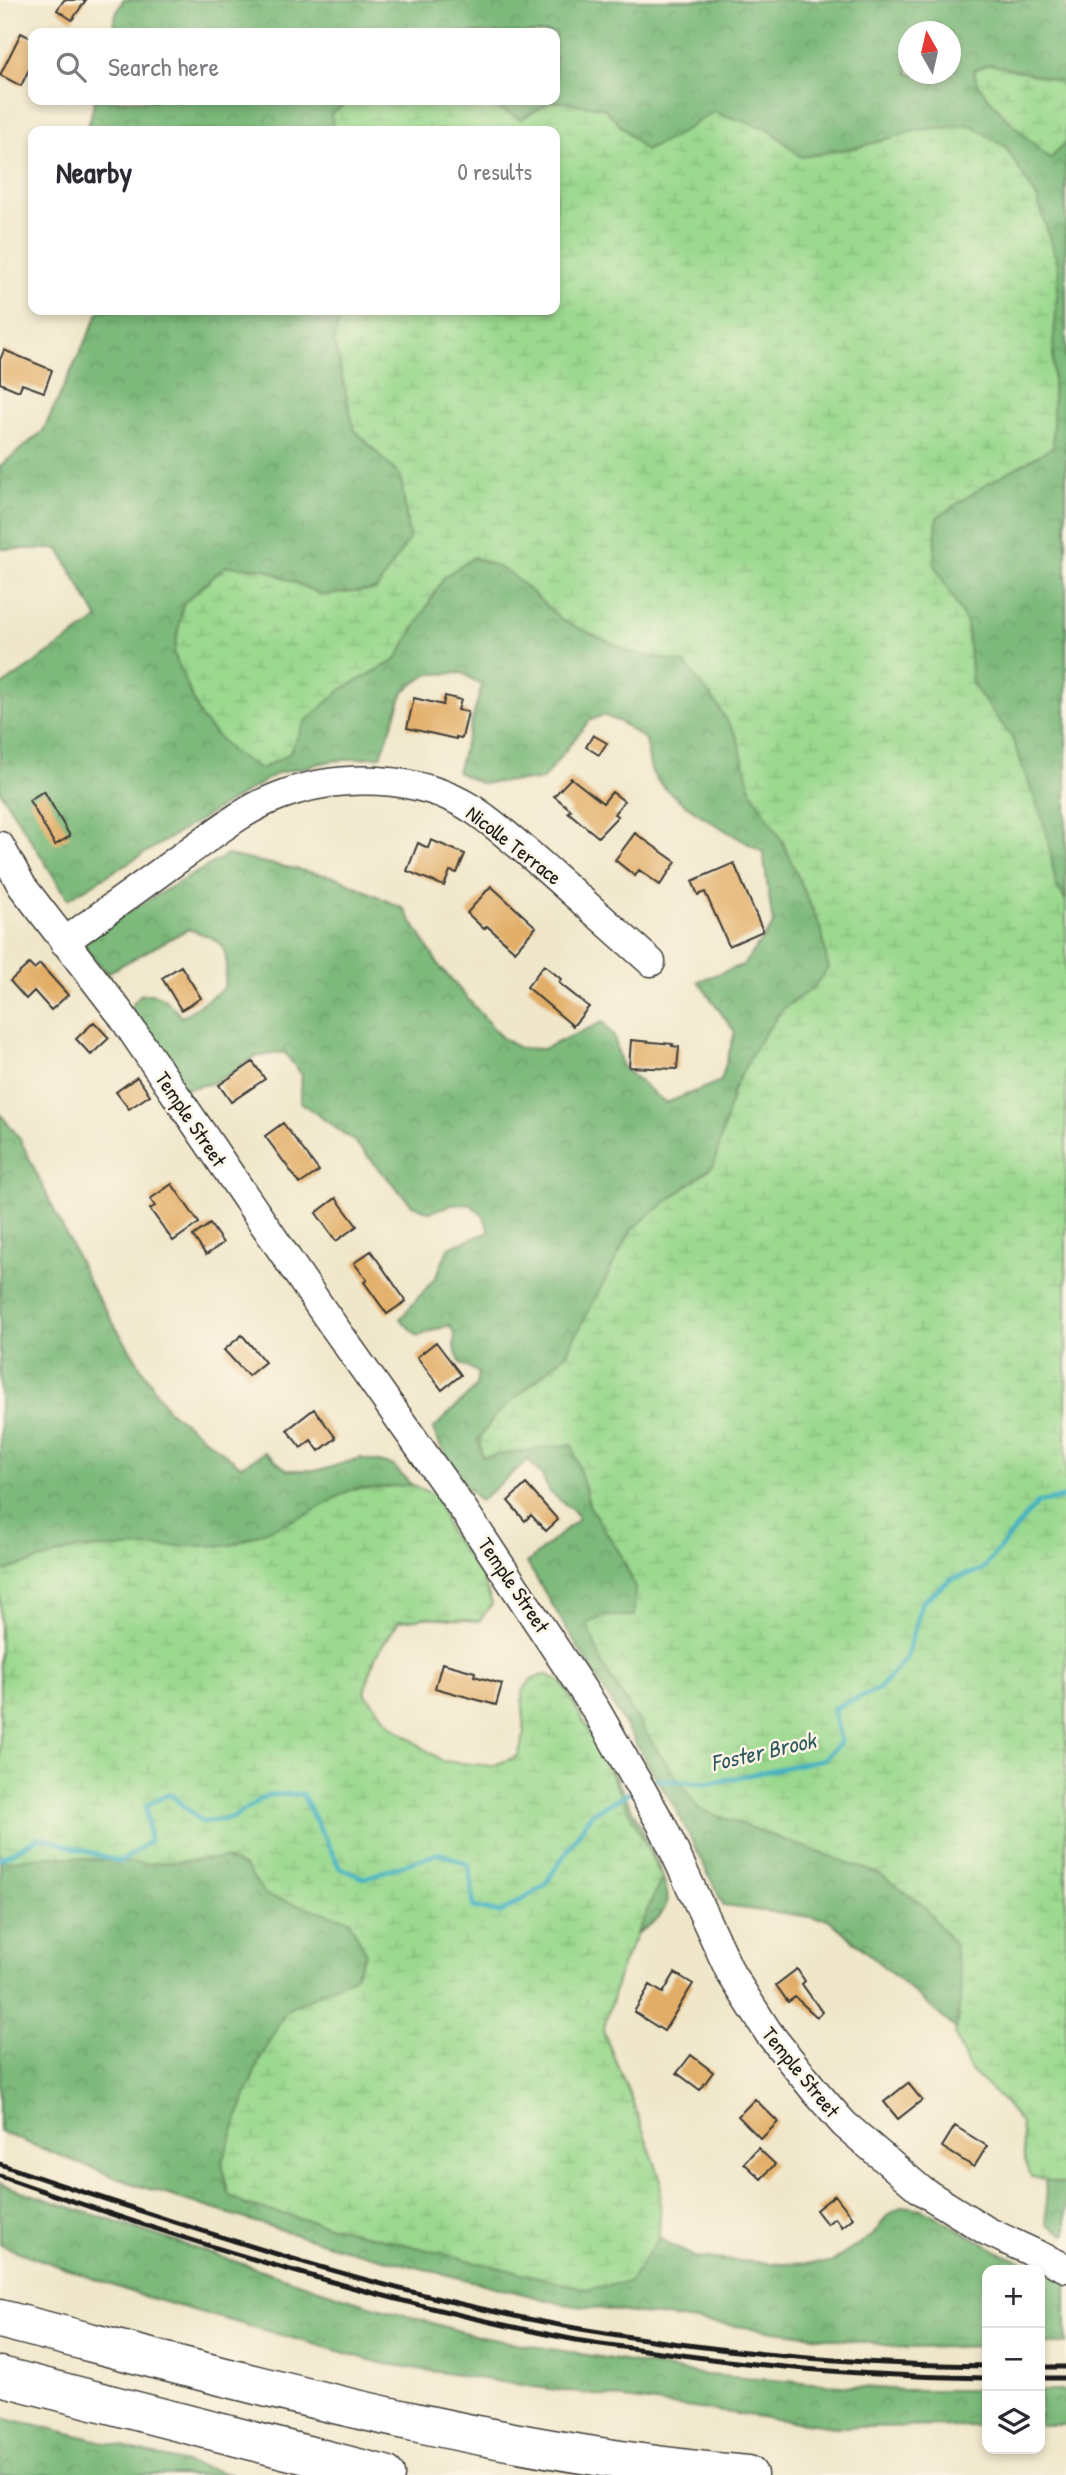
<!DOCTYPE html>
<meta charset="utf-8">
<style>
:root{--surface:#fff;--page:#f7f7f7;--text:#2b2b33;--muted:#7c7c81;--line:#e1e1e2}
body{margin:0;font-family:"Patrick Hand",sans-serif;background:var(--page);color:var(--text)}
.controls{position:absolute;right:21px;bottom:21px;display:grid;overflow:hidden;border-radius:14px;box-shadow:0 4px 10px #0003}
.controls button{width:63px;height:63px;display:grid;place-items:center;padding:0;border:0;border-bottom:2px solid var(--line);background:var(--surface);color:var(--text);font:35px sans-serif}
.compass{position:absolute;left:898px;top:21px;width:63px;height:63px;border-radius:50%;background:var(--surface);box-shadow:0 4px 10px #0003;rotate:352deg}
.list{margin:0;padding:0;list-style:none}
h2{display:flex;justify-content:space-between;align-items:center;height:91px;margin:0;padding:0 28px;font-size:30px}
h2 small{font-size:23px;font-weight:400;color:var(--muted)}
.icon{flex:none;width:38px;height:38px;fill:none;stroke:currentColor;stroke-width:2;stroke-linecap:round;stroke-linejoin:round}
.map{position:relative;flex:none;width:1066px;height:2475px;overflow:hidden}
.search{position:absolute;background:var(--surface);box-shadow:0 4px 10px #0003;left:28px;top:28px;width:532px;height:77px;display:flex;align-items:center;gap:18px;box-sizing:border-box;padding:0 24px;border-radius:14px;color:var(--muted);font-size:26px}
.panel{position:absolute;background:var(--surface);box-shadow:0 4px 10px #0003;left:28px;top:126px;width:532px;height:189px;border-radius:14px}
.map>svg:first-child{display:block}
.forest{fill:url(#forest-crowns);stroke:#4c6a4b;stroke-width:2;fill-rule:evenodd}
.wetland{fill:url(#wetland-marsh);stroke:#5c7a56;stroke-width:2}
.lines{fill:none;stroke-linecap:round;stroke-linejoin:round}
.stream{stroke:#45b2c1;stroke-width:5}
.building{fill:#e2ad66}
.minor-casing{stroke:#3c3a36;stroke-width:31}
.highway-casing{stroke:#3c3a36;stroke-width:41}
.minor{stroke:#fff;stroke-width:28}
.highway{stroke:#fff;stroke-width:38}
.rail{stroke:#1c1c1c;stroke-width:5}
.labels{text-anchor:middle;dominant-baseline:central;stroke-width:5;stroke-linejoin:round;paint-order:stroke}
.street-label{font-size:21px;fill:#1c1c1c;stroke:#fcf5e5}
.water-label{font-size:23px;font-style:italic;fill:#2c585e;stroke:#fcf5e5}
</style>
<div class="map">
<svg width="1066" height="2475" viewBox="0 0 1066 2475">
<defs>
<pattern id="forest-crowns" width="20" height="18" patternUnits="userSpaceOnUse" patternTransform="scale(1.75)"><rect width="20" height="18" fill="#7cb97a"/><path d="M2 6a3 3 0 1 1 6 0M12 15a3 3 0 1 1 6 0" fill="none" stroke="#6b9e69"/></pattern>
<pattern id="wetland-marsh" width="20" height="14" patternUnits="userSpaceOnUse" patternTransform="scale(1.75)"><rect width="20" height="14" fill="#9bd98f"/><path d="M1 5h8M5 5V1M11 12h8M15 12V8" fill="none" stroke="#85ba7b"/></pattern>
</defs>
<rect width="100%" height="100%" fill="#fcf5e5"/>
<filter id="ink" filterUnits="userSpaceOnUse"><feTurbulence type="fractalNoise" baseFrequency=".0143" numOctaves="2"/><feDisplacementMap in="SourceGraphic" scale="14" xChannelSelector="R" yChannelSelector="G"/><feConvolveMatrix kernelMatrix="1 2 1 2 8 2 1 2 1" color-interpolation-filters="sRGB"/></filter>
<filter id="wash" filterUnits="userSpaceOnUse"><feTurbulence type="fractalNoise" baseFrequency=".00686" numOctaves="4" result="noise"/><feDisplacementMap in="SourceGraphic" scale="28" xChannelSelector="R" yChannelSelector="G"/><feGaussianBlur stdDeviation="1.57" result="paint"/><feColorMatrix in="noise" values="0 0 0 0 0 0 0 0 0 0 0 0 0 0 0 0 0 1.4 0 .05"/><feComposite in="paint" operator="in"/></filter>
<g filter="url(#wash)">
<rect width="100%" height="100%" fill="#f0e7ca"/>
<path class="forest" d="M 123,0 L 1066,0 L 1066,2235 L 1047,2224 L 1043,2128 L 990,2058 L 828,1919 L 724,1906 L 678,1813 L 527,1563 L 578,1519 L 576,1513 L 550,1492 L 541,1474 L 528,1460 L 480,1501 C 458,1479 444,1457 433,1429 L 476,1387 L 478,1372 L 461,1364 L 454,1348 L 455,1334 L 449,1325 L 418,1336 L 400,1319 L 436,1277 L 449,1247 L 490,1232 L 483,1215 L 470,1204 L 451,1205 L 430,1212 L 412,1205 L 354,1141 L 300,1102 L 302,1075 L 284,1052 L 255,1057 L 217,1082 L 175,1091 L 130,1008 L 140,995 C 162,990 168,1003 182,1017 L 224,988 C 230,948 227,941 188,929 L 107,973 L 78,940 L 227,855 L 339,878 L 404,909 L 440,967 L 501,1037 L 519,1048 L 543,1049 L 603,1022 L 614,1037 L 622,1067 L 666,1103 L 721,1081 L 735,1032 L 698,981 L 743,965 L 773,925 L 763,852 C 737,837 664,798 652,772 C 648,763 648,750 646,740 L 620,722 L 603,715 L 589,721 L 542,780 L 480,783 L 457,772 L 482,686 L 463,673 L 428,674 L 404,691 L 381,756 L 331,761 L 278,773 L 68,899 L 0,791 L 0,687 L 98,619 L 59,549 L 0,549 L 0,466 L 43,431 L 100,310 L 555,310 L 555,131 L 87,131 L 95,100 L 555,100 L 555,33 L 111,33 L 116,14 ZM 908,32 L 950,32 L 950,74 L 908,74 Z
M 0,1114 L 19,1137 L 91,1287 L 167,1409 L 241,1466 L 265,1452 L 287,1470 L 322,1470 L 360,1458 L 392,1465 L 430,1504 L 482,1577 L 492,1604 L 479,1621 L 429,1617 L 399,1621 L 375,1657 L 360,1704 L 452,1786 L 518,1756 L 525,1733 L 522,1692 L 531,1680 L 546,1674 L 562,1683 C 580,1715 676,1876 667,1903 C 660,1924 639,1930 624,1943 C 607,1958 593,1977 578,1994 L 659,2238 L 696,2258 L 782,2264 L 830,2263 L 873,2235 L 887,2216 L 904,2206 L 922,2209 L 1005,2255 L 1066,2278 L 1066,2344 L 1040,2344 L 1040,2270 L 987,2270 L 987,2346 L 909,2348 L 563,2304 L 333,2246 L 133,2184 L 0,2132 Z
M 0,2184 L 343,2297 L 480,2337 L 706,2375 L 902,2390 L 987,2390 L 987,2426 L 835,2427 L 527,2386 L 381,2363 L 139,2295 L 0,2245 Z
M 1040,2391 L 1066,2391 L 1066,2425 L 1040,2425 Z
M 0,2418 L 33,2424 L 233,2475 L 0,2475 Z"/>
<path class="wetland" d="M 990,64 L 1059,81 L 1066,94 L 1066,142 L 1050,159 L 1005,117 L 977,84 L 974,70 Z
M 351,100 L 480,100 L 521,119 L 552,101 L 604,108 L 645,151 L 676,136 L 713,112 L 769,129 L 801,157 L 860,147 L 917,130 L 971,125 L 1005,147 L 1037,198 L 1059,268 L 1053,352 L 1053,447 L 987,484 L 937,517 L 934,564 L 967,624 L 972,684 L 1012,738 L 1046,829 L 1056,885 L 1066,901 L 1066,2184 L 1031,2177 L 1024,2157 L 1021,2123 L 1002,2100 L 969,2069 L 955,2035 L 962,1988 L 955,1946 L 924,1906 L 879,1874 L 699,1809 L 659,1753 L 602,1664 L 587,1623 L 607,1616 L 634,1616 L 635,1587 L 621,1555 L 590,1507 L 572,1444 L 482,1457 L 479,1439 L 496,1415 L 566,1354 L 632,1229 L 714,1165 L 734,1088 L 756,1046 L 783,1009 L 814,987 L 828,968 L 822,931 L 782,841 L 751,790 L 737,737 L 716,703 L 684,663 L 633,653 L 563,621 L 509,572 L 474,557 L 444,577 L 396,660 L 342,689 L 305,722 L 289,754 L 261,769 L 233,753 L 201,718 L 174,654 L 183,604 L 226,566 L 265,569 L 322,595 L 376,590 L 409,539 L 401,477 L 354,429 L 334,341 L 341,310 L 555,310 L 555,131 L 334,131 L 331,114 Z
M 411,1485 L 436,1495 L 448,1530 L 482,1577 L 492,1604 L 479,1621 L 429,1617 L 399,1621 L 375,1657 L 364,1692 L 391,1725 L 442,1761 L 492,1766 L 518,1756 L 525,1733 L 522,1692 L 531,1680 L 546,1674 L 562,1683 L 588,1729 L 662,1878 L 621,1968 L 603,2031 L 632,2100 L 661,2180 L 659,2238 L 629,2282 L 587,2289 L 245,2205 L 228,2194 L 222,2162 L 258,2063 L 286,2010 L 354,1977 L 366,1953 L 349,1920 L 266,1895 L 244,1866 L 223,1858 L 145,1864 L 53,1856 L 0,1861 L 0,1572 L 76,1549 L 232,1545 L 308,1514 L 350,1490 Z"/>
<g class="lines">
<path class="stream" d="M 655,1780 L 711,1783 L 824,1759 L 841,1742 L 833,1708 L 878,1690 L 906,1659 L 922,1602 L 951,1579 L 982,1570 L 1037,1503 L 1066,1497
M 0,1859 L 40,1837 L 121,1862 L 150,1841 L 146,1805 L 170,1794 L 202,1822 L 232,1818 L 268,1795 L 302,1794 L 340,1868 L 364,1878 L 440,1853 L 469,1865 L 474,1907 L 500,1913 L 544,1886 L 592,1813 L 629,1793"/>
</g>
<g id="blocks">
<path class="building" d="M 64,0 L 86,0 L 72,20 L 57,10 Z
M 21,33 L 33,39 L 33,61 L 21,86 L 0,75 Z
M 4,350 L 52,370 L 44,392 L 22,384 L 19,391 L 0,383 L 0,360 Z
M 445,696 L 461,700 L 458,710 L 468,712 L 462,738 L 456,737 L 456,739 L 407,728 L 414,698 L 443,705 Z
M 593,735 L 607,743 L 599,755 L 586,747 Z
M 571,778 L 603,803 L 612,792 L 624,801 L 614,814 L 618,816 L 598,837 L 568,812 L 571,810 L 554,796 Z
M 44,791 L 70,836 L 55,845 L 29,800 Z
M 635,833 L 676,862 L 660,885 L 639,870 L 635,876 L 615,860 Z
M 431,840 L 465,854 L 457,873 L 450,871 L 444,886 L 407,871 L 418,843 L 428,848 Z
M 734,863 L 763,931 L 729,946 L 705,892 L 698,895 L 692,881 Z
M 491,886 L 536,927 L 515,951 L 487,926 L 484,929 L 467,913 Z
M 29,964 L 34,969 L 40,964 L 68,995 L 51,1010 L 34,991 L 26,999 L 10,981 Z
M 544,965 L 561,979 L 559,983 L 589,1007 L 573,1026 L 527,987 Z
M 181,966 L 201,998 L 181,1010 L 162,978 Z
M 94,1022 L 109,1038 L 91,1055 L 76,1039 Z
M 631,1040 L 673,1044 L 672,1046 L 679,1047 L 677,1069 L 629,1067 Z
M 253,1062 L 265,1079 L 231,1102 L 219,1085 Z
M 137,1077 L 150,1095 L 129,1109 L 116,1092 Z
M 283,1123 L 319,1171 L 300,1184 L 265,1136 Z
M 172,1184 L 199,1223 L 173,1241 L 150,1209 L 155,1206 L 150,1199 Z
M 336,1198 L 357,1226 L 336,1241 L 316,1213 Z
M 210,1224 L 223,1243 L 206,1255 L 193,1236 Z
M 371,1251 L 406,1301 L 387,1314 L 364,1282 L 367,1280 L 354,1263 Z
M 242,1335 L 265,1362 L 248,1376 L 224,1350 Z
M 436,1342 L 461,1375 L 442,1390 L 417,1357 Z
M 314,1409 L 336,1438 L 319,1451 L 311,1440 L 301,1448 L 287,1430 Z
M 526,1484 L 558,1520 L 546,1531 L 531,1515 L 525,1521 L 508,1501 Z
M 442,1663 L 475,1672 L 474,1676 L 502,1684 L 496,1705 L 435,1688 Z
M 797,1969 L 805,1981 L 802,1984 L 822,2012 L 817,2017 L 795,1997 L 788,2002 L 776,1985 Z
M 675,1973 L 693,1984 L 664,2031 L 634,2012 L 650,1985 L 663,1993 Z
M 691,2055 L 713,2072 L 700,2090 L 677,2073 Z
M 908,2083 L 922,2100 L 898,2119 L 884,2102 Z
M 755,2099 L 778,2122 L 761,2139 L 738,2116 Z
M 955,2126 L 987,2146 L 974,2167 L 942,2147 Z
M 758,2148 L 775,2164 L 761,2179 L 744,2163 Z
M 835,2195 L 853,2218 L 842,2227 L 835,2218 L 827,2224 L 816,2210 Z"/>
</g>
</g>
<g filter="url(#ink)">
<use href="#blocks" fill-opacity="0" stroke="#3c3a36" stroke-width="2"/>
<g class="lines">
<defs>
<path id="minor" d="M 0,846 L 22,886 L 120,1013 L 323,1311 L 465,1512 L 596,1710 L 663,1827 L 731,1974 L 768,2032 L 815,2091 L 844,2124 L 921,2190 L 987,2231 L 1066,2268
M 64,942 C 104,913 144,884 184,855 C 214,834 244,809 279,796 C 339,773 419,774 474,810 C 502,829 527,852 552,874 C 585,903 618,933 651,962"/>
<path id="highway" d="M 0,2319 C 246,2382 494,2453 748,2475
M 0,2376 L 385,2475"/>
</defs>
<use href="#minor" class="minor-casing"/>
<use href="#highway" class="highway-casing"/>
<use href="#minor" class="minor"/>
<use href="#highway" class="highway"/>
<path class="rail" d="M 0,2164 C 46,2181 94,2195 141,2211 C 284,2258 433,2303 581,2329 C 715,2352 851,2365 987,2366
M 0,2176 C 188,2242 380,2302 576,2340 C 604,2345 632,2348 660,2352 C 768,2368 877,2377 987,2378
M 1040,2367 L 1066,2367
M 1040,2378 L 1066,2378"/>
</g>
</g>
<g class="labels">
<g class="street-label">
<text transform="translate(514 845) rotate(38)">Nicolle Terrace</text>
<text transform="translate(191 1119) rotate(56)">Temple Street</text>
<text transform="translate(514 1585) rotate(56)">Temple Street</text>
<text transform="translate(801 2072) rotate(51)">Temple Street</text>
</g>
<g class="water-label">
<text transform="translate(763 1751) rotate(-13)">Foster Brook</text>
</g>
</g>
</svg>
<div class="controls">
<button>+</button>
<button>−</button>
<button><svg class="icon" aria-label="layers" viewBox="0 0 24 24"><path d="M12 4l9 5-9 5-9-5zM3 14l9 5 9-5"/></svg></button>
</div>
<svg class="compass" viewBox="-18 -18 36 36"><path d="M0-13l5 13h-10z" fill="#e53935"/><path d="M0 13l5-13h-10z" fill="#7c7c81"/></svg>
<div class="search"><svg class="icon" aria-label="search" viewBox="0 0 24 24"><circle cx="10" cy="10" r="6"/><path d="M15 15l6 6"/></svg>Search here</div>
<section class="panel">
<h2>Nearby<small>0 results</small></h2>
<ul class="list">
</ul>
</section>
</div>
